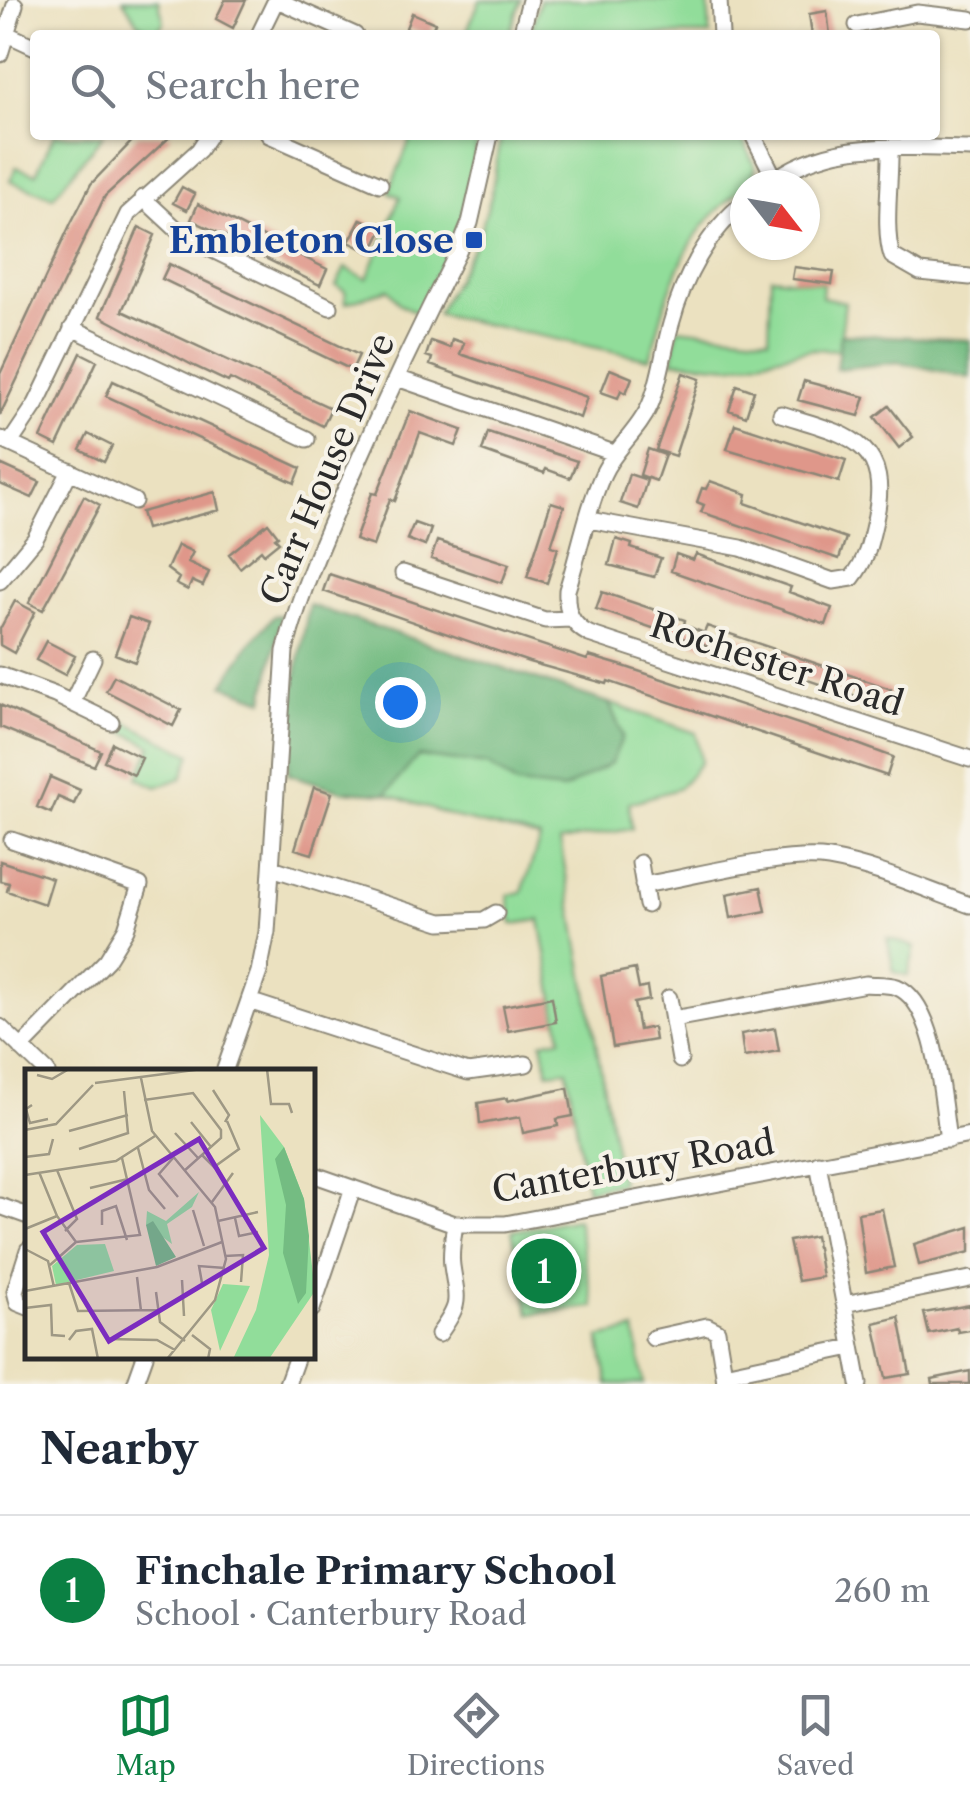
<!DOCTYPE html>
<meta charset="utf-8">
<style>
:root{--surface:#fff;--page:#f2f2f3;--text:#1f2937;--muted:#747a83;--line:#e0e1e3;--accent:#0b8043}
body{margin:0;font-family:"Libre Caslon Text",serif;background:var(--page);color:var(--text)}
.compass{position:absolute;left:730px;top:170px;width:90px;height:90px;border-radius:50%;background:var(--surface);box-shadow:0 2px 8px #0004;rotate:121deg}
.you{position:absolute;left:400px;top:702px;width:35px;height:35px;margin:-25px;border:8px solid #fff;border-radius:50%;background:#1a73e8;box-shadow:0 0 0 15px #1a73e833}
.badge{display:grid;place-items:center;width:65px;height:65px;border-radius:50%;background:var(--accent);color:#fff;font-size:32px;font-weight:700}
.pin{position:absolute;translate:-50% -50%;border:5px solid #fff;box-shadow:0 2px 10px #0006}
.list{margin:0;padding:0;list-style:none}
h2{display:flex;justify-content:space-between;align-items:center;height:130px;margin:0;padding:0 40px;font-size:42px}
h2 small{font-size:32px;font-weight:400;color:var(--muted)}
.list li{display:grid;grid-template-columns:65px 1fr auto;gap:30px;align-items:center;box-sizing:border-box;height:150px;padding:0 40px;border-top:2px solid var(--line)}
.list b{display:block;font-size:38px;white-space:nowrap}
.list p{margin:0;font-size:32px;white-space:nowrap;color:var(--muted)}
.list em{font-size:32px;font-style:normal;color:var(--muted)}
.icon{flex:none;width:55px;height:55px;fill:none;stroke:currentColor;stroke-width:2;stroke-linecap:round;stroke-linejoin:round}
.map{position:relative;flex:none;width:970px;height:1384px;overflow:hidden}
.search{position:absolute;background:var(--surface);box-shadow:0 2px 8px #0004;left:30px;right:30px;top:30px;height:110px;display:flex;align-items:center;gap:25px;box-sizing:border-box;padding:0 35px;border-radius:10px;color:var(--muted);font-size:38px}
.sheet{height:280px;background:var(--surface)}
nav{display:flex;justify-content:space-around;align-items:center;box-sizing:border-box;height:140px;border-top:2px solid var(--line);background:var(--surface);font-size:28px;color:var(--muted)}
nav a{display:grid;justify-items:center;gap:5px}
nav .on{color:var(--accent)}
.map>svg:first-child{display:block}
.green{fill:#91dd9a;stroke:#5e8462;stroke-width:2.5}
.forest{fill:#74bc82;stroke:#507456;stroke-width:2.5}
.building{fill:#df978a}
.lines{fill:none;stroke-linecap:round;stroke-linejoin:round}
.street-casing{stroke:#8b8676;stroke-width:19}
.street{stroke:#fff;stroke-width:15}
.transit-dot{fill:#1a4fb4;stroke:#f7f3e8;stroke-width:4}
.labels{text-anchor:middle;dominant-baseline:central;stroke-width:8;stroke-linejoin:round;paint-order:stroke}
.transit-label{font-size:35px;font-weight:bold;fill:#164399;stroke:#f7f3e8;text-anchor:end}
.street-label{font-size:35px;fill:#2b2b2b;stroke:#f7f3e8}
.inset-road{fill:none;stroke:#9e9884;stroke-width:2.5}
.view{fill:#7b2cbf;fill-opacity:0.15;stroke:#7b2cbf;stroke-width:5}
.inset-edge{fill:none;stroke:#2b2b2b;stroke-width:5}
</style>
<div class="map">
<svg width="970" height="1384" viewBox="0 0 970 1384">
<rect width="100%" height="100%" fill="#f7f3e8"/>
<filter id="ink" filterUnits="userSpaceOnUse"><feTurbulence type="fractalNoise" baseFrequency=".01" numOctaves="2"/><feDisplacementMap in="SourceGraphic" scale="20" xChannelSelector="R" yChannelSelector="G"/><feConvolveMatrix kernelMatrix="1 2 1 2 8 2 1 2 1" color-interpolation-filters="sRGB"/></filter>
<filter id="wash" filterUnits="userSpaceOnUse"><feTurbulence type="fractalNoise" baseFrequency=".0048" numOctaves="4" result="noise"/><feDisplacementMap in="SourceGraphic" scale="40" xChannelSelector="R" yChannelSelector="G"/><feGaussianBlur stdDeviation="2.25" result="paint"/><feColorMatrix in="noise" values="0 0 0 0 0 0 0 0 0 0 0 0 0 0 0 0 0 1.4 0 .05"/><feComposite in="paint" operator="in"/></filter>
<g filter="url(#wash)">
<rect width="100%" height="100%" fill="#ebe1c0"/>
<path class="green" d="M 123,0 L 158,0 L 164,22 L 156,33 L 139,24 Z
M 480,0 L 521,0 L 509,35 L 465,35 Z
M 540,0 L 708,0 L 710,35 L 530,35 Z
M 54,135 L 103,135 L 53,197 L 10,181 L 16,167 L 36,174 Z
M 412,135 L 479,135 L 461,219 L 452,244 L 417,313 L 400,304 L 388,289 L 346,303 L 345,291 L 336,286 L 345,268 L 367,279 L 400,197 L 389,192 Z
M 501,135 L 741,135 L 755,167 L 754,176 C 739,193 718,207 703,226 C 674,264 662,313 650,359 L 437,314 L 478,238 L 491,196 Z
M 771,277 L 823,283 L 822,297 L 845,302 L 839,350 L 811,349 L 731,366 L 672,361 L 678,328 L 769,338 Z
M 609,703 L 696,733 L 701,762 L 678,789 L 629,803 L 632,829 L 560,841 L 621,1183 L 587,1190 L 567,1070 L 548,1072 L 542,1042 L 561,1038 L 540,920 L 513,924 L 508,895 L 522,892 L 540,838 L 460,819 L 386,794 L 417,756 L 488,765 L 517,785 L 623,736 Z
M 126,722 L 191,754 L 182,778 L 157,787 L 138,778 L 152,746 L 121,730 Z
M 887,938 L 915,947 L 908,976 L 894,972 Z
M 577,1219 L 594,1307 L 529,1314 L 512,1231 Z
M 635,1330 L 644,1384 L 608,1384 L 599,1338 Z"/>
<path class="forest" d="M 841,334 L 970,340 L 970,378 L 900,362 L 836,369 Z
M 309,605 L 609,703 L 623,736 L 611,763 L 563,790 L 517,785 L 488,765 L 418,756 L 386,794 L 342,791 L 288,774 L 291,705 Z
M 282,615 L 264,700 L 223,685 L 248,646 L 274,616 Z"/>
<g id="blocks">
<path class="building" d="M 225,0 L 246,0 L 233,28 L 216,19 Z
M 827,11 L 830,35 L 812,35 L 809,14 Z
M 412,13 L 435,23 L 430,35 L 406,28 Z
M 138,135 L 172,135 L 105,196 L 0,415 L 0,374 L 71,223 L 91,184 Z
M 182,187 L 195,194 L 187,210 L 173,203 Z
M 198,204 L 327,269 L 320,285 L 261,256 L 262,253 L 191,220 Z
M 361,219 L 383,229 L 371,253 L 349,242 Z
M 139,227 L 155,235 L 122,311 L 331,408 L 323,426 L 230,379 L 228,382 L 194,366 L 100,316 Z
M 169,264 L 359,355 L 352,370 L 162,279 Z
M 794,267 L 834,272 L 832,284 L 792,279 Z
M 452,339 L 464,343 L 460,354 L 587,397 L 580,418 L 430,365 L 432,358 L 426,356 L 431,341 L 450,348 Z
M 81,353 L 97,361 L 57,446 L 41,438 Z
M 610,369 L 632,378 L 626,393 L 621,390 L 618,398 L 601,392 Z
M 683,373 L 700,379 L 675,456 L 656,450 Z
M 113,381 L 301,468 L 295,483 L 106,396 Z
M 804,381 L 865,397 L 859,416 L 798,400 Z
M 737,385 L 754,391 L 746,416 L 729,410 Z
M 889,406 L 913,437 L 899,448 L 875,417 Z
M 410,411 L 462,430 L 456,446 L 420,433 L 395,501 L 390,499 L 373,546 L 355,540 L 372,493 L 377,494 Z
M 735,424 L 846,460 L 839,482 L 727,449 Z
M 488,432 L 577,461 L 570,478 L 546,469 L 544,473 L 482,451 Z
M 88,434 L 112,446 L 104,462 L 80,450 Z
M 648,449 L 665,455 L 656,481 L 640,475 Z
M 0,464 L 40,482 L 32,498 L 0,484 Z
M 629,474 L 647,480 L 638,509 L 620,503 Z
M 710,481 L 747,494 L 745,503 L 846,538 L 839,559 L 701,512 L 704,505 L 697,502 L 702,488 L 706,489 Z
M 215,492 L 219,510 L 146,529 L 141,512 Z
M 84,496 L 100,505 L 43,610 L 29,603 Z
M 551,502 L 564,506 L 551,546 L 558,548 L 547,583 L 527,577 Z
M 268,523 L 278,536 L 275,538 L 279,542 L 264,554 L 261,550 L 240,568 L 229,554 Z
M 414,523 L 431,529 L 425,546 L 407,539 Z
M 616,539 L 632,544 L 631,548 L 661,558 L 654,577 L 609,565 Z
M 437,541 L 509,564 L 502,583 L 431,559 Z
M 178,545 L 193,552 L 188,562 L 209,572 L 203,586 L 192,581 L 188,590 L 176,584 L 179,578 L 167,569 Z
M 676,554 L 693,560 L 696,554 L 791,587 L 789,592 L 832,608 L 826,625 L 671,571 Z
M 329,574 L 587,660 L 589,656 L 623,666 L 847,740 L 893,757 L 887,776 L 608,681 L 607,684 L 529,662 L 323,591 Z
M 602,592 L 685,620 L 684,625 L 704,633 L 707,626 L 891,689 L 885,706 L 596,609 Z
M 15,601 L 35,612 L 14,653 L 0,645 L 0,629 Z
M 129,617 L 149,624 L 135,662 L 115,654 Z
M 46,641 L 75,656 L 65,675 L 36,660 Z
M 114,676 L 181,710 L 173,726 L 106,691 Z
M 0,705 L 101,751 L 94,766 L 0,727 Z
M 112,743 L 142,758 L 134,775 L 104,761 Z
M 50,777 L 80,790 L 74,804 L 58,797 L 51,813 L 37,807 Z
M 314,787 L 332,793 L 312,854 L 295,849 Z
M 0,861 L 52,878 L 44,904 L 7,891 L 9,883 L 0,881 Z
M 761,887 L 766,911 L 731,918 L 727,894 Z
M 635,969 L 639,989 L 647,987 L 649,1000 L 634,1003 L 639,1030 L 653,1027 L 655,1040 L 613,1047 L 601,976 Z
M 552,997 L 556,1022 L 508,1031 L 503,1006 Z
M 775,1028 L 779,1051 L 744,1057 L 741,1034 Z
M 568,1088 L 573,1116 L 557,1119 L 558,1126 L 523,1133 L 520,1117 L 480,1124 L 478,1103 L 507,1098 L 507,1101 Z
M 882,1209 L 894,1267 L 866,1273 L 858,1213 Z
M 970,1227 L 970,1252 L 919,1265 L 914,1244 Z
M 815,1236 L 822,1277 L 798,1281 L 789,1241 Z
M 970,1305 L 970,1330 L 958,1332 L 957,1328 L 929,1334 L 924,1313 Z
M 899,1317 L 910,1374 L 886,1378 L 874,1323 Z
M 970,1371 L 970,1384 L 933,1384 L 932,1379 Z"/>
</g>
</g>
<g filter="url(#ink)">
<use href="#blocks" fill-opacity="0" stroke="#8b8676" stroke-width="2.5"/>
<g class="lines">
<defs>
<path id="street" d="M 277,0 L 355,35
M 719,0 L 721,35
M 857,25 L 917,13 L 970,19
M 7,34 L 35,47
M 259,35 L 276,0
M 521,35 L 530,0
M 0,54 L 15,5
M 269,135 L 380,184
M 753,135 L 775,179
M 890,148 C 891,179 883,230 892,256 L 920,272 L 970,277
M 767,185 C 829,137 896,148 970,149
M 143,198 L 184,236 L 330,307
M 745,202 C 708,231 683,279 671,324 C 663,351 661,379 650,405 C 639,431 615,448 603,474 C 587,509 579,553 567,590 C 566,610 570,624 589,634 L 970,759
M 72,328 L 307,439
M 397,378 L 614,453
M 0,439 L 134,501
M 10,443 L 36,404 L 128,214 L 199,150 L 209,135
M 589,520 L 741,548 L 833,581 L 852,578 C 867,559 870,543 875,520 C 893,440 844,434 781,414
M 403,573 L 545,620 L 571,619
M 0,581 L 35,539 L 70,471
M 0,675 L 55,695 L 111,722
M 72,703 L 93,659
M 12,840 L 140,885 L 126,929 L 107,960 L 21,1048
M 640,863 L 647,905
M 272,868 L 441,922 L 484,920 L 496,913
M 643,885 C 692,877 784,852 829,859 C 876,867 924,889 970,905
M 669,998 L 680,1060
M 249,1001 L 468,1072 L 526,1064
M 673,1019 L 866,984 C 875,985 889,984 897,987 C 937,1003 942,1101 948,1140
M 0,1027 L 47,1072
M 224,1072 L 259,972 L 267,932 L 285,651 C 301,588 327,531 353,473 C 386,398 421,324 458,252 L 470,223 L 490,135
M 818,1163 L 859,1384
M 312,1174 L 455,1224 L 505,1224 L 970,1135
M 0,1206 L 28,1216
M 28,1250 L 15,1291 L 18,1303 L 28,1307
M 844,1304 L 970,1279
M 312,1309 L 353,1188
M 439,1334 C 462,1302 457,1301 452,1266 C 450,1252 453,1237 455,1224
M 653,1338 L 707,1326 L 717,1331 L 724,1374
M 135,1384 L 145,1356
M 287,1384 L 297,1356
M 725,1384 L 724,1374 L 852,1347"/>
</defs>
<use href="#street" class="street-casing"/>
<use href="#street" class="street"/>
</g>
</g>
<rect class="transit-dot" x="464" y="230" width="20" height="20" rx="5"/>
<g class="labels">
<g class="transit-label">
<text x="454" y="240">Embleton Close</text>
</g>
<g class="street-label">
<text transform="translate(327 469) rotate(-67)">Carr House Drive</text>
<text transform="translate(777 664) rotate(18)">Rochester Road</text>
<text transform="translate(633 1166) rotate(-10)">Canterbury Road</text>
</g>
</g>
<g transform="translate(25 1069)">
<rect width="290" height="290" fill="#ebe1c0"/>
<path d="M 235,46 L 259,78 L 279,130 L 290,222 L 244,290 L 208,290 L 231,241 L 244,186 ZM 174,123 L 167,138 L 142,155 L 147,175 L 121,156 L 122,142 L 141,152 ZM 80,175 L 89,202 L 31,216 L 27,197 L 52,176 ZM 198,215 L 225,217 L 195,282 L 186,241 Z" fill="#91dd9a"/>
<path d="M 259,78 L 279,130 L 284,167 L 281,224 L 273,235 L 258,184 L 261,136 L 250,90 ZM 128,152 L 151,188 L 131,197 L 121,156 Z" fill="#74bc82"/>
<path class="inset-road" d="M 242,0 L 246,35 L 264,35 L 267,44M 12,6 L 27,10 L 44,0M 116,9 L 127,62 L 190,138 L 201,190 L 190,231 L 142,290M 70,14 L 177,0M 188,21 L 204,46 L 200,53M 119,31 L 168,24 L 196,61 L 196,69 L 159,102M 7,36 L 1,40 L 5,54 L 23,50M 166,53 L 186,78M 0,61 L 31,55 L 68,16M 44,62 L 103,46M 150,64 L 173,89M 113,79 L 124,121 L 140,140M 54,80 L 103,64 L 99,22M 177,86 L 189,98 L 214,80 L 202,52M 0,88 L 24,85 L 28,70M 148,89 L 134,105 L 153,128M 32,101 L 52,150 L 40,162M 14,103 L 32,147 L 51,173M 0,106 L 91,92 L 130,67M 65,119 L 103,110M 187,133 L 208,104M 168,141 L 179,177M 210,149 L 214,167 L 233,163M 193,152 L 233,143M 77,156 L 77,142 L 91,137 L 102,171M 0,160 L 32,147M 51,173 L 115,166 L 97,89M 0,180 L 23,192 L 29,218M 200,187 L 218,186 L 216,213M 25,196 L 51,173M 112,208 L 116,242M 157,211 L 159,247M 44,214 L 53,242 L 133,241M 177,214 L 174,197 L 200,199M 0,222 L 132,198 L 197,173M 131,223 L 135,253 L 160,272M 0,239 L 26,236 L 27,266 L 40,267M 167,266 L 185,280 L 183,290M 83,270 L 132,271 L 150,281M 44,271 L 51,262 L 67,260 L 73,290"/>
<path class="view" d="M 174,70 L 239,179 L 84,272 L 18,163 Z"/>
<rect width="290" height="290" class="inset-edge"/>
</g>
</svg>
<svg class="compass" viewBox="-18 -18 36 36"><path d="M0-13l5 13h-10z" fill="#e53935"/><path d="M0 13l5-13h-10z" fill="#747a83"/></svg>
<div class="you"></div>
<div class="pin badge" style="left:544px;top:1271px">1</div>
<div class="search"><svg class="icon" aria-label="search" viewBox="0 0 24 24"><circle cx="10" cy="10" r="6"/><path d="M15 15l6 6"/></svg>Search here</div>
</div>
<section class="sheet">
<h2>Nearby<small></small></h2>
<ul class="list">
<li><span class="badge">1</span><div><b>Finchale Primary School</b><p>School · Canterbury Road</p></div><em>260 m</em></li>
</ul>
</section>
<nav>
<a class="on"><svg class="icon" aria-label="map" viewBox="0 0 24 24"><path d="M3 6l6-2 6 2 6-2v14l-6 2-6-2-6 2zM9 4v14M15 6v14"/></svg>Map</a>
<a><svg class="icon" aria-label="directions" viewBox="0 0 24 24"><path d="M12 3l9 9-9 9-9-9zM9 14v-3h6M13 9l2 2-2 2"/></svg>Directions</a>
<a><svg class="icon" aria-label="saved" viewBox="0 0 24 24"><path d="M7 4h10v16l-5-4-5 4z"/></svg>Saved</a>
</nav>
